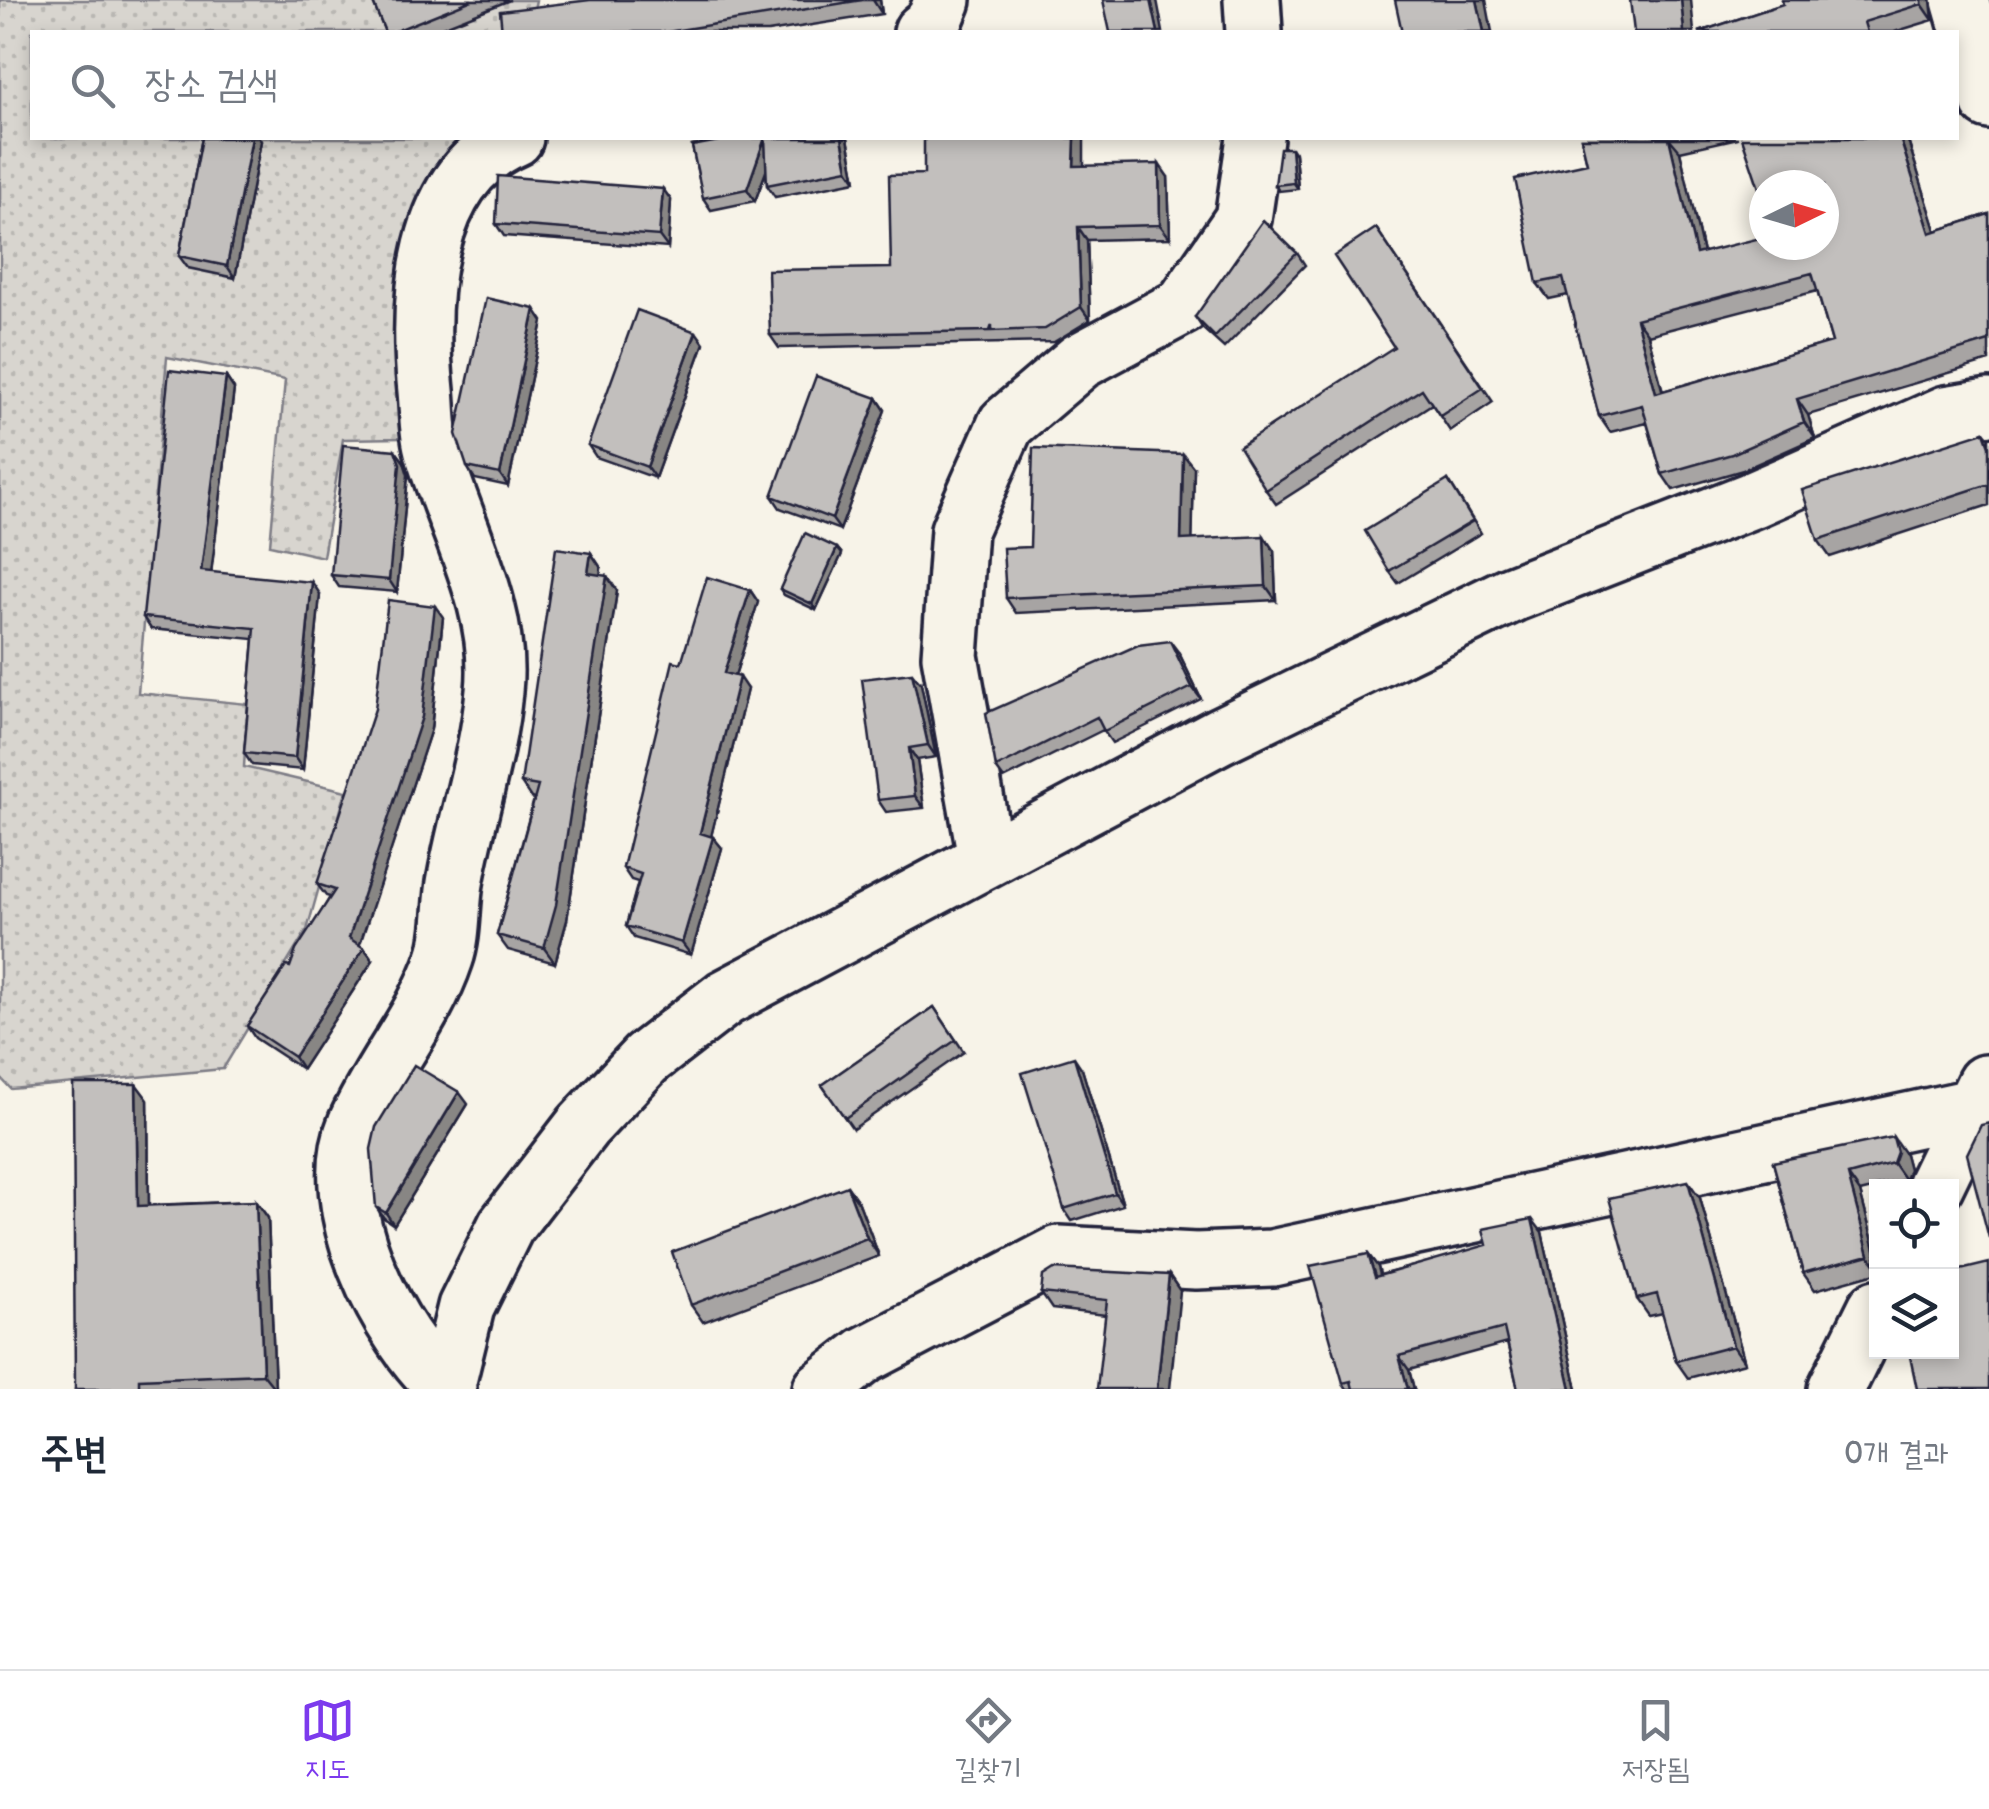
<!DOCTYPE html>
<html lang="ko">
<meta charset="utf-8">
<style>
:root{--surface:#fff;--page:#f6f6f7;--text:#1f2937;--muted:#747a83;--line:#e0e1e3;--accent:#7c3aed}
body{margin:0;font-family:"Balsamiq Sans","Poor Story",sans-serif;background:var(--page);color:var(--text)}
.controls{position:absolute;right:30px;bottom:30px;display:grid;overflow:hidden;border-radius:0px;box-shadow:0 5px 15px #0003}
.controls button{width:90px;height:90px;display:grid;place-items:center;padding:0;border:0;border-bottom:2px solid var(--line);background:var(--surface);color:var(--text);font:50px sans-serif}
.compass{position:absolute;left:1749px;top:170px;width:90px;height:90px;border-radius:50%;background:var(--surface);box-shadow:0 5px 15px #0003;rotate:85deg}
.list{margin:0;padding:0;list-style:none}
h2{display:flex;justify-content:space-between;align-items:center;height:130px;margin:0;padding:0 40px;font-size:42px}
h2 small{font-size:32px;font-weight:400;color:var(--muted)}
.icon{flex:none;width:55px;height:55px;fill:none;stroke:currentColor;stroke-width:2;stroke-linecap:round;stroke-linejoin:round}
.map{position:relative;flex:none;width:1989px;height:1389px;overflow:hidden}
.search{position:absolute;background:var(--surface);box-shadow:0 5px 15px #0003;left:30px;right:30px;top:30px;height:110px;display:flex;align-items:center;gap:25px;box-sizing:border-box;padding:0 35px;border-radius:0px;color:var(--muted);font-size:38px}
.sheet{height:280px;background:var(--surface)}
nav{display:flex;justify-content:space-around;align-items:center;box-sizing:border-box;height:140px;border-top:2px solid var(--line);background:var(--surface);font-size:28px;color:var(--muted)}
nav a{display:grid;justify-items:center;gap:5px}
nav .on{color:var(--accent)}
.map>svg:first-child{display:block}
.green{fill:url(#green-dots);stroke:#7d7c85;stroke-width:2.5}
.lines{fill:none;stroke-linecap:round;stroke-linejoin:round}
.minor-casing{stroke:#22223b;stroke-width:62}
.tertiary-casing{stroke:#22223b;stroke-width:62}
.minor{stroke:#f7f3e8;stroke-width:55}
.tertiary{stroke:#f7f3e8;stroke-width:55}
.wall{fill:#a7a4a3;stroke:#22223b;stroke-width:2.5;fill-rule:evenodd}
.shaded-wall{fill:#888684;stroke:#22223b;stroke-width:2.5}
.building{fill:#c2bfbd;stroke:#22223b;stroke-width:2.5;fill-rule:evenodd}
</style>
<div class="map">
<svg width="1989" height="1389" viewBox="0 0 1989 1389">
<defs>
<pattern id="green-dots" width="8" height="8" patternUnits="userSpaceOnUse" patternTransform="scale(2.5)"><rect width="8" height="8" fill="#d8d5cf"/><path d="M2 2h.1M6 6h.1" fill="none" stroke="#b9b7b3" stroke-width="1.8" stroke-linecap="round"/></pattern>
</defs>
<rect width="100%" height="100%" fill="#f7f3e8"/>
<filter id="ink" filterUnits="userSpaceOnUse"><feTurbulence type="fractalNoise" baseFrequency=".01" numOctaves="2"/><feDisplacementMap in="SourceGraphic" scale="20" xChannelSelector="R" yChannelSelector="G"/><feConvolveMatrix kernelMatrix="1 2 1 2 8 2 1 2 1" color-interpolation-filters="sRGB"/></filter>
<g filter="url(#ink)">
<path class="green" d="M 0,0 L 536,0 L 529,32 L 32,32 L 32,138 L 487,138 L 400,291 L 401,438 L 343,439 L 323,557 L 270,545 L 285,380 L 167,357 L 138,693 L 248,704 L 244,767 L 346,791 L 307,930 L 223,1069 L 11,1089 L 0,1077 Z"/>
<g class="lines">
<defs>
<path id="minor" d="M 1252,0 L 1254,32
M 1960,0 L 1989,101
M 922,32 L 934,22 L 943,0
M 986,857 L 950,656 L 959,530 L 1006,424 L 1080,361 L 1183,306 L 1243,219 L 1255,138
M 1935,1186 L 1985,1083
M 448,1389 C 387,1336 322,1205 356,1124 C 381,1067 425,1018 445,958 C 453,935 451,907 455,883 C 466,819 488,756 494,691 C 503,608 455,527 433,451 C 427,432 428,410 426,391 C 417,304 421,178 515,138
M 821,1389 L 865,1355 L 1059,1254 L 1196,1261 L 1272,1258 L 1973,1107
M 1836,1389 L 1876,1308"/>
<path id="tertiary" d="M 446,1389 L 466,1307 L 506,1226 L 583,1126 L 646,1059 L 725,998 L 1219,736 L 1512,594 L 1752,500 L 1946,414 L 1989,407"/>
</defs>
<use href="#minor" class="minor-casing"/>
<use href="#tertiary" class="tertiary-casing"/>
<use href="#minor" class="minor"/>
<use href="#tertiary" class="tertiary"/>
</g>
<path class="wall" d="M 372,0 L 510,0 L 430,32 L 385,32 Z
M 590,0 L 880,0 L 882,14 L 768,32 L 502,32 Z
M 1931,0 L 1933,20 L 1894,32 L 1699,32 L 1783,4 Z
M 202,138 L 259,138 L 261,141 L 235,278 L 188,268 L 179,256 Z
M 735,138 L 848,138 L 856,181 L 775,197 L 767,185 L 766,171 L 755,201 L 711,210 L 703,198 L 692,146 Z
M 1581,138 L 1738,138 L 1680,151 L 1703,253 L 1764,245 L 1907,138 L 1936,231 L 1989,214 L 1989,361 L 1808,415 L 1815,438 L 1743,470 L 1673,490 L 1662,474 L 1647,423 L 1610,432 L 1599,416 L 1568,295 L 1549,299 L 1537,283 L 1587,163 ZM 1817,291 L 1832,342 L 1663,391 L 1648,335 Z
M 1295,154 L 1298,189 L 1279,191 L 1275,185 Z
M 1084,166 L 1168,177 L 1170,238 L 1087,240 L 1090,320 L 1054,342 L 779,348 L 770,335 L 891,268 L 924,174 Z
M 663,189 L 671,200 L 668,248 L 504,236 L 496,224 Z
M 1376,228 L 1493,402 L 1450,431 L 1432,404 L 1276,504 L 1266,490 L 1394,347 Z
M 1297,253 L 1305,265 L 1224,348 L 1203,329 L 1195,317 Z
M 543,321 L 508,486 L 475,479 L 467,467 Z
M 704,343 L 655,478 L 596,457 L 588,445 Z
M 226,377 L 234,389 L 211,572 L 320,594 L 303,770 L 252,765 L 244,753 L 254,639 L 151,629 L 143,617 Z
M 877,398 L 885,410 L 840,530 L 780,508 L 772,496 Z
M 1984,432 L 1989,438 L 1989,505 L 1830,557 L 1818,540 Z
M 395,450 L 404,462 L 408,475 L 397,592 L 339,587 L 331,575 Z
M 1194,468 L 1192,539 L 1274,551 L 1276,600 L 1016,613 L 1006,598 L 1030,547 Z
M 1448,480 L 1481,533 L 1398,583 L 1389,571 Z
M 837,548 L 842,554 L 816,610 L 784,595 L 780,589 Z
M 591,553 L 601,568 L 600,575 L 607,576 L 617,591 L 567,920 L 555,963 L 508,950 L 497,935 L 534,799 L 531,798 L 521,783 Z
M 750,590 L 758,602 L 735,676 L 747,689 L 711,836 L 713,837 L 722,848 L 691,955 L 634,938 L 626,926 L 638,882 L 631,880 L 623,868 L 681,663 Z
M 443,617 L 431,729 L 359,945 L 364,948 L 373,960 L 302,1069 L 255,1038 L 247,1026 L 290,967 L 330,897 L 326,896 L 317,884 Z
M 1179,653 L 1201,699 L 1112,743 L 1103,730 L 1004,779 L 996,768 Z
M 921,684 L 936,757 L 917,760 L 924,808 L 886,812 L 878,800 Z
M 934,1007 L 964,1052 L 853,1129 L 822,1085 Z
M 1082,1069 L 1123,1205 L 1072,1221 L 1064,1209 Z
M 148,1100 L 149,1205 L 256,1201 L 268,1218 L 275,1389 L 75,1389 Z
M 468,1104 L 394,1225 L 384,1218 L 376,1207 Z
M 1905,1154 L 1909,1169 L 1905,1180 L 1876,1186 L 1876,1188 L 1860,1192 L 1876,1253 L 1876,1273 L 1815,1290 L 1803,1273 L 1773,1162 Z
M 847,1186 L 859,1203 L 879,1256 L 703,1322 L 691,1305 Z
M 1700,1198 L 1745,1363 L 1688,1378 L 1676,1361 L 1663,1313 L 1649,1316 L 1637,1299 Z
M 1542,1232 L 1577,1389 L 1518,1389 L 1507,1343 L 1409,1370 L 1414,1389 L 1347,1389 L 1343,1383 L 1368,1254 L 1378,1267 L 1380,1275 Z
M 1169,1275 L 1180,1291 L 1106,1315 L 1052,1309 L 1041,1293 Z"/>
<path class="shaded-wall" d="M 873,0 L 880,0 L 882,14 Z
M 1151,0 L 1157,0 L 1163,32 L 1158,32 Z
M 1477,0 L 1486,0 L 1492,32 L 1484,32 Z
M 1681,0 L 1691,0 L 1694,32 L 1684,32 Z
M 1922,0 L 1931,0 L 1933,20 L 1922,4 Z
M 252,138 L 259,138 L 261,141 L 235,278 L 227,266 Z
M 765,138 L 774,150 L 755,201 L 747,189 Z
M 842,138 L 848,138 L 856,181 L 848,169 Z
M 1075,138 L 1084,138 L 1084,179 L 1074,166 Z
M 1669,138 L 1680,151 L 1707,271 L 1696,254 Z
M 1900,138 L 1907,138 L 1942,249 L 1930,233 Z
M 1291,148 L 1295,154 L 1298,189 L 1294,183 Z
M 1159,164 L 1168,177 L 1170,238 L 1160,225 Z
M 663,189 L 671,200 L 668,248 L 659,236 Z
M 1078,227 L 1087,240 L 1090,320 L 1081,307 Z
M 535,309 L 543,321 L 508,486 L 500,474 Z
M 1636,319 L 1648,335 L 1667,409 L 1656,393 Z
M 696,332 L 704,343 L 655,478 L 647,467 Z
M 226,377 L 234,389 L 210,582 L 201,571 Z
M 877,398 L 885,410 L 840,530 L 832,519 Z
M 1797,399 L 1808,415 L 1815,438 L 1804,422 Z
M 395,450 L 404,462 L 408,475 L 397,592 L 389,580 Z
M 1183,454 L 1194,468 L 1192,555 L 1181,540 Z
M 1264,536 L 1274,551 L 1276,600 L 1266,586 Z
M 837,548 L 842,554 L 816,610 L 812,604 Z
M 591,553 L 601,568 L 599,588 L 588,573 Z
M 607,576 L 617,591 L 567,920 L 555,963 L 544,948 Z
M 312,582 L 320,594 L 303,770 L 295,758 Z
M 750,590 L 758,602 L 732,685 L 724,673 Z
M 435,606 L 443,617 L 431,729 L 358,950 L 349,938 Z
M 1170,641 L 1179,653 L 1201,699 L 1192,687 Z
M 912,673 L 921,684 L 936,757 L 928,745 Z
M 739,677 L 747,689 L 709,845 L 700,833 Z
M 909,748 L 917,760 L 924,808 L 915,796 Z
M 713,837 L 722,848 L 691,955 L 682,943 Z
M 364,948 L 373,960 L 302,1069 L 294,1057 Z
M 1074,1057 L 1082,1069 L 1123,1205 L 1115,1193 Z
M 136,1084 L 148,1100 L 149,1223 L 138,1206 Z
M 459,1092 L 468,1104 L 394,1225 L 386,1213 Z
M 1893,1137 L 1905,1154 L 1909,1169 L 1905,1180 L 1893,1163 Z
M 1848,1175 L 1860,1192 L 1876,1253 L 1876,1265 L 1869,1255 Z
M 1688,1181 L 1700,1198 L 1745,1363 L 1733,1346 Z
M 847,1186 L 859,1203 L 879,1256 L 867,1238 Z
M 256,1201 L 268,1218 L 275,1389 L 263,1374 Z
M 1532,1219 L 1542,1232 L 1577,1389 L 1571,1389 Z
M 1368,1254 L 1378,1267 L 1384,1290 L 1375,1277 Z
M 1169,1275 L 1180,1291 L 1170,1389 L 1157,1389 Z
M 1399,1356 L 1409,1370 L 1414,1389 L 1408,1389 Z"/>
<path class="building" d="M 372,0 L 472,0 L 393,32 L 385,32 Z
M 590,0 L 862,0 L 667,32 L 502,32 L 500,11 Z
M 1103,0 L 1151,0 L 1158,32 L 1110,32 Z
M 1395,0 L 1477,0 L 1484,32 L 1402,32 Z
M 1630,0 L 1681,0 L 1684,32 L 1634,32 Z
M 1782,0 L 1922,0 L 1922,4 L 1864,22 L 1867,32 L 1699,32 L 1783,4 Z
M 202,138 L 252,138 L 227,266 L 179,256 Z
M 735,138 L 842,138 L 848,169 L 767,185 L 765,138 L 747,189 L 703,198 L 692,146 Z
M 924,138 L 1075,138 L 1074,166 L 1159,164 L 1160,225 L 1078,227 L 1081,307 L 1045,329 L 992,331 L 992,325 L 990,331 L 770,335 L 768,270 L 891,268 L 889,175 L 924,174 Z
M 1581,138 L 1669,138 L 1696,254 L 1764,237 L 1764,245 L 1824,245 L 1824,185 L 1764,185 L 1764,203 L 1742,138 L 1900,138 L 1930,233 L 1989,214 L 1989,341 L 1797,399 L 1804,422 L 1732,454 L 1662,474 L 1642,405 L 1599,416 L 1563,278 L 1537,283 L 1515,179 L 1587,163 ZM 1812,273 L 1832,342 L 1656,393 L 1636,319 Z
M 1280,148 L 1291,148 L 1294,183 L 1275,185 Z
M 498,176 L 663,189 L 659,236 L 496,224 Z
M 1263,220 L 1297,253 L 1215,337 L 1195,317 Z
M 1376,228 L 1483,388 L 1440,416 L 1422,389 L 1266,490 L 1239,447 L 1394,347 L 1334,256 Z
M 486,298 L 535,309 L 500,474 L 467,467 L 456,434 Z
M 637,310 L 696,332 L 647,467 L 588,445 Z
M 169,370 L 226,377 L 201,571 L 312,582 L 295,758 L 244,753 L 255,628 L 143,617 Z
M 816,376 L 877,398 L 832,519 L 772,496 Z
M 1984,432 L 1989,446 L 1989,484 L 1818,540 L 1802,490 Z
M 343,445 L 395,450 L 400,464 L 389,580 L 331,575 Z
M 1033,448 L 1183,454 L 1181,540 L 1264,536 L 1266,586 L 1006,598 L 1003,548 L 1030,547 Z
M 1448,480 L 1473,521 L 1389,571 L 1365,531 Z
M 805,533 L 837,548 L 812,604 L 780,589 Z
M 556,548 L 591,553 L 588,573 L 607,576 L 556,905 L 544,948 L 497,935 L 538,786 L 521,783 Z
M 707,577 L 750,590 L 724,673 L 739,677 L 700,833 L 713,837 L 682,943 L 626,926 L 641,874 L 623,868 L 673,661 L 681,663 Z
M 388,600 L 435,606 L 422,717 L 349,938 L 364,948 L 294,1057 L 247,1026 L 286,966 L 290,967 L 296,950 L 335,890 L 317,884 L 375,709 Z
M 1170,641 L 1192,687 L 1104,731 L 1097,717 L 996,768 L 986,713 L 1138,645 Z
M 912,673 L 928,745 L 909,748 L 915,796 L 878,800 L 862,679 Z
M 934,1007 L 956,1040 L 845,1118 L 822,1085 Z
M 1074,1057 L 1115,1193 L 1064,1209 L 1022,1073 Z
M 414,1065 L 459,1092 L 386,1213 L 376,1207 L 371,1149 L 376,1127 Z
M 73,1084 L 136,1084 L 138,1206 L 256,1201 L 263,1374 L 139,1379 L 139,1389 L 75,1389 Z
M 1989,1123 L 1989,1238 L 1967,1154 L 1981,1125 Z
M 1893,1137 L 1897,1152 L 1893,1163 L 1848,1175 L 1869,1255 L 1803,1273 L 1773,1162 Z
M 1688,1181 L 1733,1346 L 1676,1361 L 1657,1294 L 1637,1299 L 1609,1198 Z
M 847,1186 L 867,1238 L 691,1305 L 672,1252 Z
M 1532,1219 L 1571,1389 L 1518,1389 L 1504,1328 L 1399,1356 L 1408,1389 L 1353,1389 L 1351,1381 L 1343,1383 L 1310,1266 L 1368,1254 L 1375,1277 L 1487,1245 L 1483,1229 Z
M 1989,1263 L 1989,1389 L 1917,1389 L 1909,1352 L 1952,1352 L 1952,1272 Z
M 1054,1269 L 1169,1275 L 1157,1389 L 1097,1389 L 1107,1300 L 1041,1293 L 1043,1276 Z"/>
</g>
</svg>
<div class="controls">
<button><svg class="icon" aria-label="locate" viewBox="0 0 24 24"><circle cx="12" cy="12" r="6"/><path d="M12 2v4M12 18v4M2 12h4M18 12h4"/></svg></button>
<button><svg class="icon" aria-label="layers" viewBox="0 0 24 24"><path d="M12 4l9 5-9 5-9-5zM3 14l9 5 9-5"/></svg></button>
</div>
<svg class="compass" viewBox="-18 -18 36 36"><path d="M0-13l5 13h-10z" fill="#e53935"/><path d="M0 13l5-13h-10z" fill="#747a83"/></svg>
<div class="search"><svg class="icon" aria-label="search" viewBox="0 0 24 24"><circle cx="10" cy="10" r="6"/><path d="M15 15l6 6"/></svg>장소 검색</div>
</div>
<section class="sheet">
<h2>주변<small>0개 결과</small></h2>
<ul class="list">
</ul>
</section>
<nav>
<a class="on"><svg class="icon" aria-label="map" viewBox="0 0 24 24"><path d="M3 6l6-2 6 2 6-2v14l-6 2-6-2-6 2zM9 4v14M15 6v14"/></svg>지도</a>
<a><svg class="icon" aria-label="directions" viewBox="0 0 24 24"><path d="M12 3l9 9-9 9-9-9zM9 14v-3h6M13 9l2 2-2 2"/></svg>길찾기</a>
<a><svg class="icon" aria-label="saved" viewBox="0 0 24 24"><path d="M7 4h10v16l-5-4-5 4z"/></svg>저장됨</a>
</nav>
